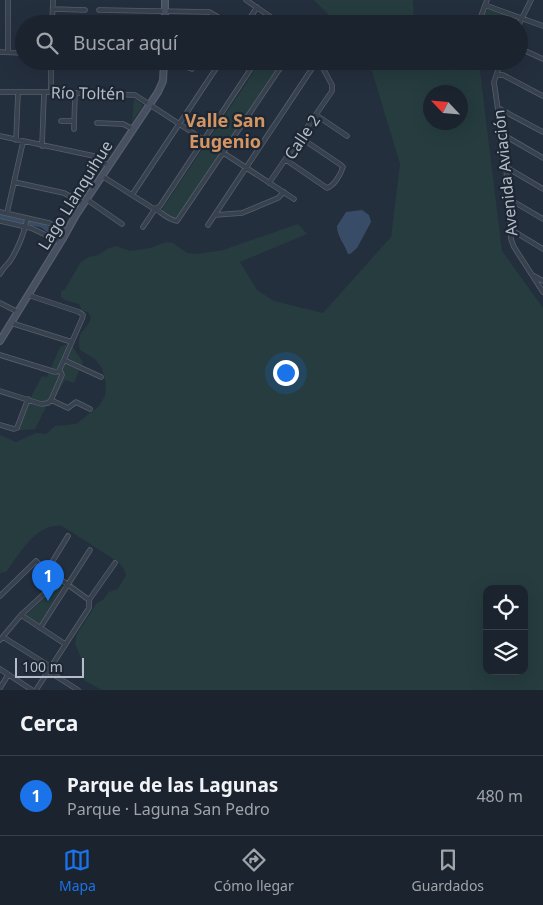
<!DOCTYPE html>
<html lang="es">
<meta charset="utf-8">
<style>
:root{--surface:#1b232e;--page:#242b36;--text:#f1f3f6;--muted:#a0a4aa;--line:#39404a;--accent:#1a73e8}
body{margin:0;font-family:"Noto Sans",sans-serif;background:var(--page);color:var(--text)}
.controls{position:absolute;right:15px;bottom:15px;display:grid;overflow:hidden;border-radius:10px;box-shadow:0 5px 20px #0002}
.controls button{width:45px;height:45px;display:grid;place-items:center;padding:0;border:0;border-bottom:1px solid var(--line);background:var(--surface);color:var(--text);font:25px sans-serif}
.compass{position:absolute;left:423px;top:85px;width:45px;height:45px;border-radius:50%;background:var(--surface);box-shadow:0 5px 20px #0002;rotate:296deg}
.scale{position:absolute;left:15px;bottom:12px;width:69px;box-sizing:border-box;padding-left:5px;border:2px solid #b4bcc9;border-top:0;font-size:14px;line-height:18px;white-space:nowrap;color:#b4bcc9;-webkit-text-stroke:4px #1d2633;paint-order:stroke}
.you{position:absolute;left:285px;top:372px;width:18px;height:18px;margin:-12px;border:4px solid #fff;border-radius:50%;background:#1a73e8;box-shadow:0 0 0 8px #1a73e833}
.badge{display:grid;place-items:center;width:32px;height:32px;border-radius:50%;background:var(--accent);color:#fff;font-size:16px;font-weight:700}
.pin{position:absolute;translate:-50% -41px;filter:drop-shadow(0 1px 2px #0008)}
.pin::after{content:'';position:absolute;top:26px;width:18px;height:15px;background:inherit;clip-path:polygon(0 0,100% 0,50% 100%)}
.list{margin:0;padding:0;list-style:none}
h2{display:flex;justify-content:space-between;align-items:center;height:65px;margin:0;padding:0 20px;font-size:21px}
h2 small{font-size:16px;font-weight:400;color:var(--muted)}
.list li{display:grid;grid-template-columns:32px 1fr auto;gap:15px;align-items:center;box-sizing:border-box;height:80px;padding:0 20px;border-top:1px solid var(--line)}
.list b{display:block;font-size:19px;white-space:nowrap}
.list p{margin:0;font-size:16px;white-space:nowrap;color:var(--muted)}
.list em{font-size:16px;font-style:normal;color:var(--muted)}
.icon{flex:none;width:28px;height:28px;fill:none;stroke:currentColor;stroke-width:2;stroke-linecap:round;stroke-linejoin:round}
.map{position:relative;flex:none;width:543px;height:690px;overflow:hidden}
.search{position:absolute;background:var(--surface);box-shadow:0 5px 20px #0002;left:15px;right:15px;top:15px;height:55px;display:flex;align-items:center;gap:12px;box-sizing:border-box;padding:0 18px;border-radius:28px;color:var(--muted);font-size:19px}
.sheet{height:145px;background:var(--surface)}
nav{display:flex;justify-content:space-around;align-items:center;box-sizing:border-box;height:70px;border-top:1px solid var(--line);background:var(--surface);font-size:14px;color:var(--muted)}
nav a{display:grid;justify-items:center;gap:2px}
nav .on{color:var(--accent)}
.map>svg:first-child{display:block}
.green{fill:#263c3f;fill-rule:evenodd}
.water{fill:#394c67}
.lines{fill:none;stroke-linecap:round;stroke-linejoin:round}
.canal{stroke:#394c67;stroke-width:5}
.street-casing{stroke:#565f6c;stroke-width:5.5}
.secondary-casing{stroke:#565f6c;stroke-width:8}
.street{stroke:#38414e;stroke-width:4}
.secondary{stroke:#465061;stroke-width:5.5}
.labels{text-anchor:middle;dominant-baseline:central;stroke-width:4.5;stroke-linejoin:round;paint-order:stroke}
.street-label{font-size:16px;fill:#b4bcc9;stroke:#1d2633}
.neighbourhood-label{font-size:18px;font-weight:bold;fill:#d59563;stroke:#1d2633}
</style>
<div class="map">
<svg width="543" height="690" viewBox="0 0 543 690">
<rect width="100%" height="100%" fill="#242f3e"/>
<path class="green" d="M 314,0 L 413,0 L 414,20 L 421,24 L 338,24 Z
M 487,7 L 506,13 L 507,15 L 503,22 L 505,24 L 481,24 Z
M 261,61 L 282,61 L 177,219 L 174,219 L 161,211 Z
M 369,61 L 462,61 L 480,71 L 502,251 L 543,308 L 543,690 L 102,690 L 85,681 L 81,672 L 81,658 L 75,644 L 77,634 L 97,603 L 103,600 L 109,592 L 118,589 L 126,575 L 124,569 L 118,562 L 62,526 C 36,522 19,555 6,572 L 0,573 L 0,435 L 16,442 L 36,433 L 46,434 L 55,426 L 76,424 L 99,406 L 105,396 L 106,384 L 102,368 L 95,359 L 80,350 C 75,330 88,331 91,317 L 88,312 L 82,311 L 79,304 L 65,300 L 61,297 L 61,291 L 65,289 L 81,262 L 89,257 L 98,255 L 109,248 L 116,246 L 130,251 L 150,248 L 166,242 L 173,243 L 187,253 L 197,254 L 223,250 L 298,224 L 307,234 L 240,262 L 257,290 L 274,301 L 323,313 L 391,237 L 400,164 ZM 430,92 L 460,92 L 460,122 L 430,122 ZM 487,589 L 524,589 L 524,671 L 487,671 Z
M 134,99 L 142,104 L 142,107 L 132,122 Z
M 0,214 L 44,224 L 62,232 L 59,237 L 42,228 L 0,218 Z
M 70,343 L 83,362 L 74,383 L 65,380 L 53,402 L 47,405 L 35,429 L 13,431 L 42,376 L 47,377 L 60,347 Z
M 60,584 L 64,587 L 40,623 L 38,624 L 26,617 L 26,615 Z"/>
<path class="water" d="M 362,210 L 369,215 L 371,222 L 357,248 L 350,254 L 348,254 C 345,244 337,237 337,226 L 346,212 Z"/>
<g class="lines">
<path class="canal" d="M 0,216 L 42,225 L 57,236"/>
<defs>
<path id="street" d="M 246,0 L 281,24
M 485,5 L 543,26
M 53,9 L 85,10
M 99,10 L 209,12 L 223,20
M 52,24 L 53,0
M 246,24 L 257,7
M 478,24 L 487,0
M 519,24 L 531,0
M 519,48 L 543,59
M 0,52 L 24,53
M 8,52 L 8,0
M 501,61 L 494,82 L 506,167 L 511,239 L 514,247 L 543,292
M 51,63 L 86,64
M 97,64 L 159,65 L 186,67 L 192,69
M 497,75 L 503,75 L 543,96
M 0,92 L 51,92 L 135,95 L 294,199
M 51,92 L 51,62
M 498,108 L 543,132
M 316,115 L 347,136
M 61,121 L 74,121
M 97,123 L 123,124 L 133,129
M 74,129 L 75,93
M 502,134 L 543,158
M 0,136 L 94,156 L 109,166
M 16,140 L 18,92
M 42,146 L 44,93
M 286,160 L 327,188 C 334,186 341,174 343,167 L 341,165 L 301,138
M 506,167 L 543,189
M 102,176 L 151,207 C 160,210 167,220 177,221 L 285,61
M 14,182 L 64,193 L 83,203
M 269,183 L 332,91 L 332,85 L 319,61
M 132,195 L 221,61
M 86,199 L 122,224
M 509,199 L 543,219
M 0,212 L 49,223 L 67,232
M 7,213 L 23,142
M 215,215 L 242,213 L 278,198 L 284,192
M 0,221 L 31,228 L 61,242
M 208,225 L 317,61
M 143,227 L 155,209 L 160,206 L 256,61
M 510,229 L 543,249
M 0,274 C 3,268 6,266 10,261 C 18,249 25,231 27,218
M 534,276 L 543,281
M 0,303 L 18,312
M 11,323 L 72,342
M 0,355 L 55,372 L 59,371 L 82,319 L 83,315 L 79,312 L 28,295
M 64,360 L 101,377
M 0,391 L 41,404 L 48,403 L 51,400
M 51,400 L 68,408 L 76,402 L 90,409
M 51,400 L 62,375 L 60,370
M 0,425 L 14,429 L 17,428 L 28,399
M 46,572 L 68,536
M 0,596 L 36,561 L 57,582 L 63,581 L 89,600
M 21,615 L 65,644
M 40,628 L 90,550
M 3,637 L 51,667
M 0,640 L 21,615 L 57,582
M 0,669 L 32,690
M 48,671 L 78,690
M 0,688 L 8,675
M 36,690 L 89,608 L 89,600 L 115,563"/>
<path id="secondary" d="M 165,24 L 165,0
M 0,341 L 62,240 L 76,215 L 158,92 L 163,81 L 164,61"/>
</defs>
<use href="#street" class="street-casing"/>
<use href="#secondary" class="secondary-casing"/>
<use href="#street" class="street"/>
<use href="#secondary" class="secondary"/>
</g>
<g class="labels">
<g class="street-label">
<text transform="translate(88 93) rotate(1)">Río Toltén</text>
<text transform="translate(302 137) rotate(-56)">Calle 2</text>
<text transform="translate(505 173) rotate(-96)">Avenida Aviación</text>
<text transform="translate(75 195) rotate(-58)">Lago Llanquihue</text>
</g>
<g class="neighbourhood-label">
<text x="225" y="120">Valle San<tspan x="225" dy="21">Eugenio</tspan></text>
</g>
</g>
</svg>
<div class="controls">
<button><svg class="icon" aria-label="locate" viewBox="0 0 24 24"><circle cx="12" cy="12" r="6"/><path d="M12 2v4M12 18v4M2 12h4M18 12h4"/></svg></button>
<button><svg class="icon" aria-label="layers" viewBox="0 0 24 24"><path d="M12 4l9 5-9 5-9-5zM3 14l9 5 9-5"/></svg></button>
</div>
<svg class="compass" viewBox="-18 -18 36 36"><path d="M0-13l5 13h-10z" fill="#e53935"/><path d="M0 13l5-13h-10z" fill="#a0a4aa"/></svg>
<div class="scale">100 m</div>
<div class="you"></div>
<div class="pin badge" style="left:48px;top:601px">1</div>
<div class="search"><svg class="icon" aria-label="search" viewBox="0 0 24 24"><circle cx="10" cy="10" r="6"/><path d="M15 15l6 6"/></svg>Buscar aquí</div>
</div>
<section class="sheet">
<h2>Cerca<small></small></h2>
<ul class="list">
<li><span class="badge">1</span><div><b>Parque de las Lagunas</b><p>Parque · Laguna San Pedro</p></div><em>480 m</em></li>
</ul>
</section>
<nav>
<a class="on"><svg class="icon" aria-label="map" viewBox="0 0 24 24"><path d="M3 6l6-2 6 2 6-2v14l-6 2-6-2-6 2zM9 4v14M15 6v14"/></svg>Mapa</a>
<a><svg class="icon" aria-label="directions" viewBox="0 0 24 24"><path d="M12 3l9 9-9 9-9-9zM9 14v-3h6M13 9l2 2-2 2"/></svg>Cómo llegar</a>
<a><svg class="icon" aria-label="saved" viewBox="0 0 24 24"><path d="M7 4h10v16l-5-4-5 4z"/></svg>Guardados</a>
</nav>
